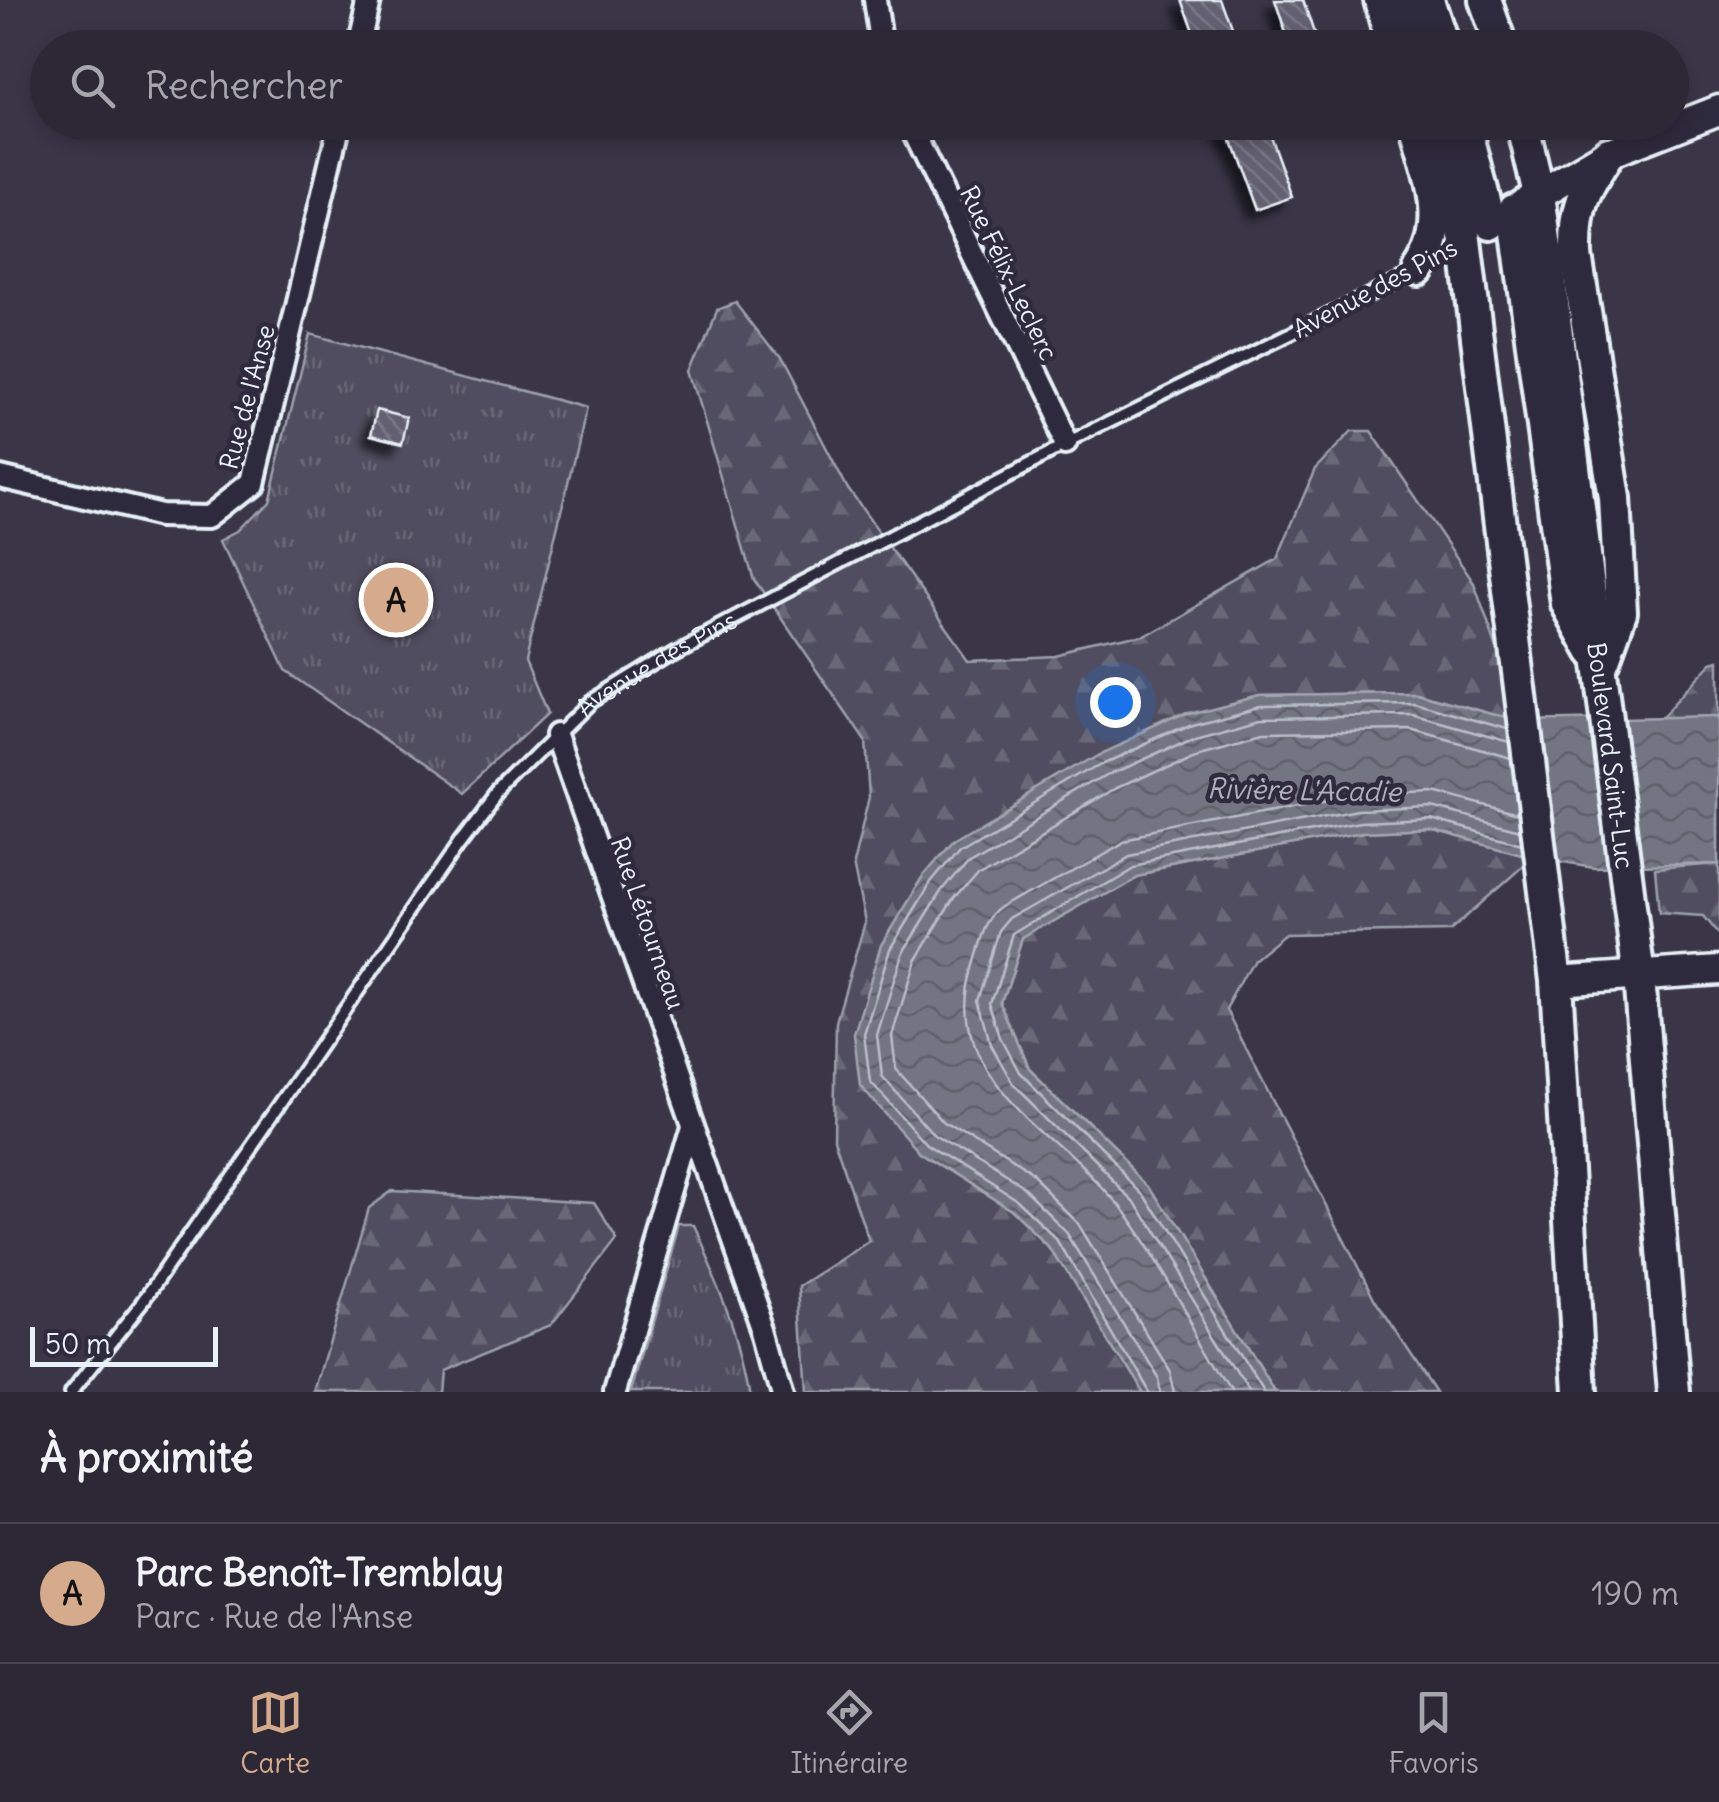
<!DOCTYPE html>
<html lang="fr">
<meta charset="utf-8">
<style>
:root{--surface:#2c2836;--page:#383442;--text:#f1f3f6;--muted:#a6a6ad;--line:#484451;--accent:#d6ab8b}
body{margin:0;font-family:Delius,sans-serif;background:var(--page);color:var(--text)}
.scale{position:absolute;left:30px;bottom:25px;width:188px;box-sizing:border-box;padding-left:10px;border:5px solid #e8f1f8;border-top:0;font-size:28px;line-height:35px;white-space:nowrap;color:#e8f1f8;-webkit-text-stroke:8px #2f2a3d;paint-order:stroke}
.you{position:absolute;left:1115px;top:702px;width:35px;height:35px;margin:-25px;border:8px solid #fff;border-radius:50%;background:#1a73e8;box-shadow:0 0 0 15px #1a73e833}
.badge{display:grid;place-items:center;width:65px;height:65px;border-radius:50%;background:var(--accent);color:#111;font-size:32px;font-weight:700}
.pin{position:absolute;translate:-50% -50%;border:5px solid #fff;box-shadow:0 2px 10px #0006}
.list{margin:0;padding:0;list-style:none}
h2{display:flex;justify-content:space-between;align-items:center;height:130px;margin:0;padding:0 40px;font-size:42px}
h2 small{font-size:32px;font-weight:400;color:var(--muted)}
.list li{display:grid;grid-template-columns:65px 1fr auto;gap:30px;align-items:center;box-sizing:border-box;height:140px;padding:0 40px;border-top:2px solid var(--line)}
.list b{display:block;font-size:38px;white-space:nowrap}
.list p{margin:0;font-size:32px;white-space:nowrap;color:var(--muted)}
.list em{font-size:32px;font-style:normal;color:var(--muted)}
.icon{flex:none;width:55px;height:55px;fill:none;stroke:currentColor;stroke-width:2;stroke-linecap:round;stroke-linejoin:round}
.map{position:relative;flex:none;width:1719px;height:1392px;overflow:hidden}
.search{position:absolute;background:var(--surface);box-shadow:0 5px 15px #0003;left:30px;right:30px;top:30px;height:110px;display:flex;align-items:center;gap:25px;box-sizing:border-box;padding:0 35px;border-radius:55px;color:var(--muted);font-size:38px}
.sheet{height:270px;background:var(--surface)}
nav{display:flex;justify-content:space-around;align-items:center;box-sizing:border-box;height:140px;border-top:2px solid var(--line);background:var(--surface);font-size:28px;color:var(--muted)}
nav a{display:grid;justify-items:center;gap:5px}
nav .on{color:var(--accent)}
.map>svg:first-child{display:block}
.forest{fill:url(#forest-firs);stroke:#9ca0ac;stroke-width:2.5}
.park{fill:url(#park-tufts);stroke:#9ca0ac;stroke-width:2.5}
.water{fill:url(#water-waves);stroke:#a2a6b1;stroke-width:2.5}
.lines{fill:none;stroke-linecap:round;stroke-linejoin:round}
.shore{stroke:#b9bfc9;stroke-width:2.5}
.building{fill:url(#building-back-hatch);stroke:#e8f1f8;stroke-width:2.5;filter:url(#shadow)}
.lane-casing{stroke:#e8f1f8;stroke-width:18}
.street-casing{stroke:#e8f1f8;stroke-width:28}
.secondary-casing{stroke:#e8f1f8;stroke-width:35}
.primary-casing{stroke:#e8f1f8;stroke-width:38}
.lane{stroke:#2f2a3d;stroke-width:10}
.street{stroke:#2f2a3d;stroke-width:20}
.secondary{stroke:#2f2a3d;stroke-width:28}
.primary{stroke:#2f2a3d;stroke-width:30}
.labels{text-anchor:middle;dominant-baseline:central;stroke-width:9;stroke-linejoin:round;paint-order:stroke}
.street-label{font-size:25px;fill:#e8f1f8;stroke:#2f2a3d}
.water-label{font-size:28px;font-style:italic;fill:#aeb2bd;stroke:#2f2a3d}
</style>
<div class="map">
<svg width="1719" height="1392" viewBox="0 0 1719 1392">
<defs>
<pattern id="forest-firs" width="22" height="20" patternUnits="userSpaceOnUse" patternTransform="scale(2.5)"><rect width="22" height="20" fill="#504e5f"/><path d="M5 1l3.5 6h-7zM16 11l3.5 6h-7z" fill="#696877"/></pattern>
<pattern id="park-tufts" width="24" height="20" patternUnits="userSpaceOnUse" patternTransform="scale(2.5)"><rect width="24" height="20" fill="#504e5f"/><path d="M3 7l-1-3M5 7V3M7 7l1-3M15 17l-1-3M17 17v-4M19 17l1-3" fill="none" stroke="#696877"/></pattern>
<pattern id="water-waves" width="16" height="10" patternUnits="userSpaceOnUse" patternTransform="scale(2.5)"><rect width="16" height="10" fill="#737482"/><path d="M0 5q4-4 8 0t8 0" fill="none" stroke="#5f6069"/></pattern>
<pattern id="building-back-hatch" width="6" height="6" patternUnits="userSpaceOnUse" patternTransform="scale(2.5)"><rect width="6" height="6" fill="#636171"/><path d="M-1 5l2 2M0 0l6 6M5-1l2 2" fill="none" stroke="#797886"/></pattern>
<filter id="shadow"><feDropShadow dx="-9" dy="9" stdDeviation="5" flood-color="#0009"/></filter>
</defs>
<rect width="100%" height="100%" fill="#3a3648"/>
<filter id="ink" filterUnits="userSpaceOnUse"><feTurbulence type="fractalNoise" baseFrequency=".01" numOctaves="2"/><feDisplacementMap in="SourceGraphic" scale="20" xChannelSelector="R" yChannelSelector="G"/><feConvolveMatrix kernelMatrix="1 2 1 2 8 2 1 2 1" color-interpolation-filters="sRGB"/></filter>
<g filter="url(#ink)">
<path class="forest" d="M 735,301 L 780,359 L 848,489 L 970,660 L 1059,656 L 1141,636 L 1277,559 L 1315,469 L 1352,431 L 1371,431 L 1474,583 L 1511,689 L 1517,721 L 1417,693 L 1259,695 L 1098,754 L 919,1152 L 1014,1212 L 1052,1249 L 1140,1392 L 806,1392 L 799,1286 L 869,1241 L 834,1139 L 836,1022 L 865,922 L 853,864 L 869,797 L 865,741 L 754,579 L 692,370 L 717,308 Z
M 1719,661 L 1719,717 L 1660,719 L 1712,663 Z
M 1430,829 L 1533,857 L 1450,931 L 1285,934 L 1253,960 L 1226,1010 L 1375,1300 L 1436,1392 L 1275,1392 L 1148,1184 L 1030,1069 L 1002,1003 L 1023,939 L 1134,875 L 1362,832 Z
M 1719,864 L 1719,936 L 1703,916 L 1659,913 L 1655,869 Z
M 392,1191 L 594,1203 L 617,1240 L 551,1325 L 440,1370 L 438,1392 L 315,1392 L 369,1208 Z"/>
<path class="park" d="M 310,334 L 586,408 L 525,661 L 547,714 L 462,794 L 285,671 L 223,539 L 240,530 L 269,500 Z
M 679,1226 L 693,1226 C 717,1277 743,1337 750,1392 L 631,1392 Z"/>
<path class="water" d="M 1417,693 L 1517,721 L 1719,717 L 1719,864 L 1594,867 L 1533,857 L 1430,829 L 1362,832 L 1134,875 L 1023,939 L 1002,1003 L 1030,1069 L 1148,1184 L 1275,1392 L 1140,1392 L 1052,1249 L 1014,1212 L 919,1152 L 860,1085 L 854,1034 L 881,945 L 923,876 L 954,840 L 1098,754 L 1188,713 L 1259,695 Z"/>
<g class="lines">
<path class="shore" d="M 1147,1392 L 1060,1242 L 1020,1204 L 926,1144 L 870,1081 L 864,1034 L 890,949 L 931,882 L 960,847 L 1102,763 L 1191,723 L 1261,705 L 1415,703 L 1507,729
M 1160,1392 L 1157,1377 L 1069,1234 L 1027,1193 L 934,1135 L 882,1076 L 877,1035 L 902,954 L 942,890 L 969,857 L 1108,774 L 1195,735 L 1262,717 L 1413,715 L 1509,742
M 1175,1392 L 1170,1370 L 1080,1224 L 1036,1181 L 944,1123 L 896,1069 L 892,1036 L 915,961 L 954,898 L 979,869 L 1115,788 L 1200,749 L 1264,732 L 1411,730 L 1511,758
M 1231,1392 C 1195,1332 1161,1267 1120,1210 C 1063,1133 937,1082 975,965 C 982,943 985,920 1005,906 L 1121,840 L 1355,795 L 1434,792 L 1518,814
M 1249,1392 L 1130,1199 L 1014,1084 L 992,1045 L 980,1000 L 1001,932 L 1012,919 L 1126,854 L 1358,810 L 1432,807 L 1520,830
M 1264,1392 L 1140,1191 L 1021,1073 L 1003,1039 L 992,1004 L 1014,935 L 1130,865 L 1360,822 L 1431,819 L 1522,844"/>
</g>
<path class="building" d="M 1180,0 L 1222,0 L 1239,48 L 1197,48 Z
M 1275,0 L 1303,0 L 1319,48 L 1291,48 Z
M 1223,122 L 1265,122 L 1292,197 L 1255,210 Z
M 377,410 L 409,418 L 403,443 L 371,435 Z"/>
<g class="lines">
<defs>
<g id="lane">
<path id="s1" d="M 71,1392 L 143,1302 L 463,839 L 498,793 L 590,702 L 676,649 L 1065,445 L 1418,271"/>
</g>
<path id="street" d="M 875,0 L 882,48
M 358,48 L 369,0
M 908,122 L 1065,445
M 0,477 L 161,515 L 212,516 L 254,483 L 340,122
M 556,735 L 766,1331 L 783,1392
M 615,1392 L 693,1126"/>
<path id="secondary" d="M 1523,204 L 1609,153 L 1719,110
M 1556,981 L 1719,970"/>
<g id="primary">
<path d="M 1380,0 L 1393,48"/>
<path d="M 1403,0 L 1418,48"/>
<path d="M 1428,0 L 1444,48"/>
<path d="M 1485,0 L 1502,48"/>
<path d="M 1415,122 C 1429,173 1451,224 1419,270"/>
<path d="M 1439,122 L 1465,240 L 1556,981 L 1580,1392"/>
<path d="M 1464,122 L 1491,224"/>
<path id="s2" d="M 1522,122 L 1539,194 L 1639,977 L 1674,1392"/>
<path d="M 1514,210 L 1567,604 L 1593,651"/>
<path d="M 1604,659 L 1621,612 L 1615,498 L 1576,255 C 1575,207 1583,193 1609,153"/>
</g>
</defs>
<use href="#lane" class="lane-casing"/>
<use href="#street" class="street-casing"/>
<use href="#secondary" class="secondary-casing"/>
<use href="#primary" class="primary-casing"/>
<use href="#lane" class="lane"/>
<use href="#street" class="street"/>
<use href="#secondary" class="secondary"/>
<use href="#primary" class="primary"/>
</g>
</g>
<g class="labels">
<g class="street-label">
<text transform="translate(1009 273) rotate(64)">Rue Félix-Leclerc</text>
<text transform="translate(1375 288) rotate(-28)">Avenue des Pins</text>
<text transform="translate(247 397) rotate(-75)">Rue de l'Anse</text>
<text stroke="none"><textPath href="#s1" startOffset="942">Avenue des Pins</textPath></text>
<text stroke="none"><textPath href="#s2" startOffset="640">Boulevard Saint-Luc</textPath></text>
<text transform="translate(648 923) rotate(71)">Rue Létourneau</text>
</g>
<g class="water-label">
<text transform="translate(1304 790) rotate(1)">Rivière L'Acadie</text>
</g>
</g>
</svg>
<div class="scale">50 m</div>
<div class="you"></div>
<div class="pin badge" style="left:396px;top:600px">A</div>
<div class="search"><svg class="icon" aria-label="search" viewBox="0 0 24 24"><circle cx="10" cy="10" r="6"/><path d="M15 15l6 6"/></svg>Rechercher</div>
</div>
<section class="sheet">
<h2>À proximité<small></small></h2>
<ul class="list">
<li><span class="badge">A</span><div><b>Parc Benoît-Tremblay</b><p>Parc · Rue de l'Anse</p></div><em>190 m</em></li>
</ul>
</section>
<nav>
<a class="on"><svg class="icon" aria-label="map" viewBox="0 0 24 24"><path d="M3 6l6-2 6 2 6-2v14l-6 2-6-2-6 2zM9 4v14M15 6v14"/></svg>Carte</a>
<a><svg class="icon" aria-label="directions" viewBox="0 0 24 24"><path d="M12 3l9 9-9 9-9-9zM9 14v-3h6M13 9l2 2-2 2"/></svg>Itinéraire</a>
<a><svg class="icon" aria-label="saved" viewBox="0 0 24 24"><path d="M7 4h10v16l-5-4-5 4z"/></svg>Favoris</a>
</nav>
